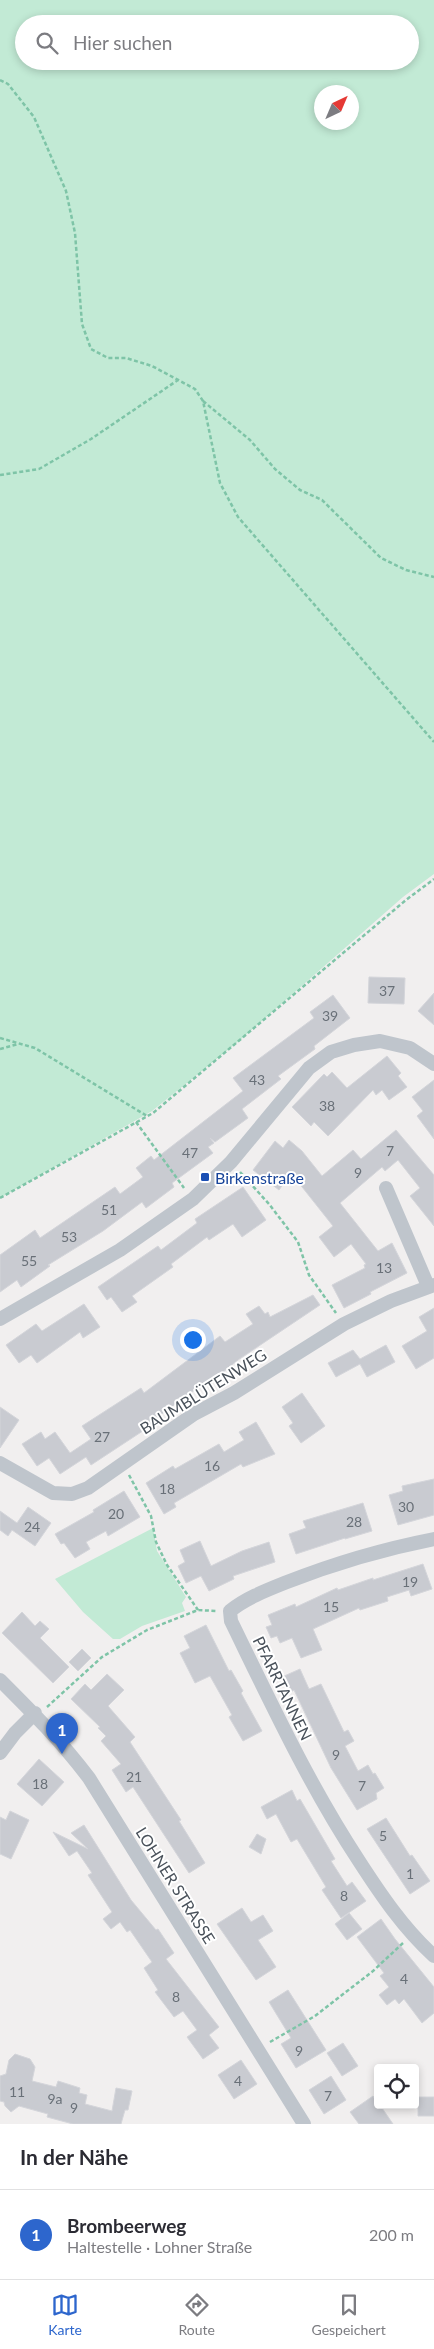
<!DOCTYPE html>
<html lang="de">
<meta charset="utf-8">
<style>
:root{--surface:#fff;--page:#f2f2f3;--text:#2b2b33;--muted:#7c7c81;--line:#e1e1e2;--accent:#2d66cd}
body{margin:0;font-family:Lato,sans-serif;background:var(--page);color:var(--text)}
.controls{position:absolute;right:15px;bottom:15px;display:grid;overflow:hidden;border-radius:5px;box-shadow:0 2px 8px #0003}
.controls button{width:45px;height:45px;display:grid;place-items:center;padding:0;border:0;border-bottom:1px solid var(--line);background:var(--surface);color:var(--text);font:25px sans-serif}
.compass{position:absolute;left:314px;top:85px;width:45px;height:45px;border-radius:50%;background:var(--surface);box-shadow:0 2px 8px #0003;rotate:44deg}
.you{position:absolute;left:192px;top:1339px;width:18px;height:18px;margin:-12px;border:4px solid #fff;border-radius:50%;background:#1a73e8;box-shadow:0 0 0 8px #1a73e833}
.badge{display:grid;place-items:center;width:32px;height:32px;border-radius:50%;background:var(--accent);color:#fff;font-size:16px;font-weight:700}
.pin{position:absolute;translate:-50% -41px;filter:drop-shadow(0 1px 2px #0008)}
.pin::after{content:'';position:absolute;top:26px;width:18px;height:15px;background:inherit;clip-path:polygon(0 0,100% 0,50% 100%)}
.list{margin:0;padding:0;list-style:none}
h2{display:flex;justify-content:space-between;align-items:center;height:65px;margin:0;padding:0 20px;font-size:21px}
h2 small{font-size:16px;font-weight:400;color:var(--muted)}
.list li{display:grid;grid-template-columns:32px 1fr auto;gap:15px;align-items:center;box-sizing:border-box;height:90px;padding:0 20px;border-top:1px solid var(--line)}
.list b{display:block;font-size:19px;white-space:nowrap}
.list p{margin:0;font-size:16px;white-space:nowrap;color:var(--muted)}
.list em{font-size:16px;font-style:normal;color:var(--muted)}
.icon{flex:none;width:28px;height:28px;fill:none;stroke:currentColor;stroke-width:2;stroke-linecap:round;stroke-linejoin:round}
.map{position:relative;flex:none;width:434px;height:2124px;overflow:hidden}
.search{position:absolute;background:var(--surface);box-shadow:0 2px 8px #0003;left:15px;right:15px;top:15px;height:55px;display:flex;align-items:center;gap:12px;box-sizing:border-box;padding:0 18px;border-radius:28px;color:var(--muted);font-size:19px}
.sheet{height:155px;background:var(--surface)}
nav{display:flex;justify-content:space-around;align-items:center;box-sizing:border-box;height:70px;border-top:1px solid var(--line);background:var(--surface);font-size:14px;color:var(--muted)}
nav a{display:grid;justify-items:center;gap:2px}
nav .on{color:var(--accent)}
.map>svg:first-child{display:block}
.green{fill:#c2ead5;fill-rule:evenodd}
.building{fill:#c9cbd1;stroke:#d4d5da}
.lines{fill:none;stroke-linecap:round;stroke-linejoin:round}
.path{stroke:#7ec4a7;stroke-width:2.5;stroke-dasharray:4 2.5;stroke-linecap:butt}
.street{stroke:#bfc5cc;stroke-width:14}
.transit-dot{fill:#1a4fb4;stroke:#fff;stroke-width:2}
.labels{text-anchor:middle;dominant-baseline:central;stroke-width:4;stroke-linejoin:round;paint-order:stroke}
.number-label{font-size:14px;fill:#697078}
.transit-label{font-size:16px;fill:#164399;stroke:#fff;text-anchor:start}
.street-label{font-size:16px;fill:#49515a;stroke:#fff}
</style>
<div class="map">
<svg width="434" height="2124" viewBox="0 0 434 2124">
<rect width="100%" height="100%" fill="#f1efef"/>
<path class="green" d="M 0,0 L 434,0 L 434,874 L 403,897 L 239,1041 L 152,1111 L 0,1198 ZM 24,24 L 410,24 L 410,61 L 24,61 ZM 322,92 L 352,92 L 352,122 L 322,122 Z
M 153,1528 L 157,1551 L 186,1597 L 182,1603 L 185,1611 L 142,1626 L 120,1639 L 113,1639 L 83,1612 L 55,1579 Z"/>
<path class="building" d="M 369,977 L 405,978 L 404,1004 L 368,1003 Z
M 434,993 L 434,1025 L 418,1011 Z
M 333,995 L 350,1018 L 314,1046 L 315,1049 L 278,1076 L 281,1079 L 242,1109 L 248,1118 L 215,1142 L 210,1138 L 214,1143 L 208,1147 L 213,1153 L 172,1183 L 174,1187 L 146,1208 L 142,1202 L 103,1231 L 48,1265 L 50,1266 L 21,1287 L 17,1280 L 0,1292 L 0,1255 L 35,1230 L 40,1238 L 115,1187 L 120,1194 L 143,1177 L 136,1168 L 151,1156 L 154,1160 L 243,1091 L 233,1078 L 314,1018 L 310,1012 Z
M 387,1056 L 401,1073 L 398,1076 L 407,1087 L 389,1100 L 382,1090 L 376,1095 L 373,1090 L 328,1136 L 314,1122 L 311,1126 L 292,1107 L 324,1074 L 327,1077 L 332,1072 L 347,1088 Z
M 434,1080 L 434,1139 L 417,1116 L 423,1111 L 412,1097 Z
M 396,1130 L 434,1175 L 434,1226 L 410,1196 L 420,1188 L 398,1160 L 385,1171 L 382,1167 L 340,1203 L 378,1251 L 392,1243 L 407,1273 L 370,1292 L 371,1294 L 344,1308 L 332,1285 L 365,1268 L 364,1265 L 366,1264 L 351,1244 L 334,1257 L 319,1237 L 333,1226 L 291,1173 L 279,1190 L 253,1170 L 275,1141 L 283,1148 L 289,1140 L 302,1151 L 322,1176 L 353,1150 L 361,1159 Z
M 243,1187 L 266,1220 L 242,1237 L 233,1224 L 209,1240 L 207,1237 L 171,1264 L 173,1267 L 132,1296 L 137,1302 L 122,1312 L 111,1297 L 107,1300 L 98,1287 L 158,1246 L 161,1250 L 197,1223 L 195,1219 Z
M 313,1295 L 320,1305 L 238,1360 L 212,1381 L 210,1379 L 159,1416 L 161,1419 L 91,1465 L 86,1457 L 60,1474 L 49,1458 L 37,1466 L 22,1444 L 41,1432 L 45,1439 L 55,1432 L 70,1453 L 91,1439 L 82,1426 L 141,1388 L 144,1393 L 220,1336 L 225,1342 L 253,1324 L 246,1314 L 259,1306 L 265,1314 L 268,1312 L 270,1317 Z
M 84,1304 L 100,1327 L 83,1338 L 80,1332 L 37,1363 L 31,1355 L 19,1363 L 6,1345 L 36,1324 L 42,1331 Z
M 434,1308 L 434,1358 L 416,1369 L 402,1346 L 427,1331 L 419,1317 Z
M 386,1345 L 395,1362 L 367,1377 L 360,1364 L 336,1377 L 328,1363 L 353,1350 L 360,1359 Z
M 302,1393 L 325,1426 L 301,1443 L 289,1426 L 293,1423 L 282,1407 Z
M 0,1407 L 19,1420 L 0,1448 Z
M 256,1422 L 275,1454 L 243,1467 L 241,1464 L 174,1503 L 176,1507 L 164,1514 L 146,1483 L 173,1466 L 175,1469 L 219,1444 L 224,1452 L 244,1440 L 239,1432 Z
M 434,1479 L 434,1515 L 398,1525 L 389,1495 L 403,1491 L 402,1486 Z
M 124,1491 L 140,1517 L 108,1536 L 106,1531 L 86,1542 L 90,1549 L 75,1558 L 64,1543 L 61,1544 L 55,1534 L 94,1512 L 93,1510 Z
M 363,1503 L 372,1531 L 345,1539 L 345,1538 L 296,1554 L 289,1534 L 306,1528 L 303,1521 Z
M 28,1507 L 51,1523 L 35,1546 L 12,1530 L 8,1536 L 0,1530 L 0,1511 L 17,1523 Z
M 200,1541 L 211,1566 L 242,1551 L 269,1542 L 275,1562 L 233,1576 L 234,1579 L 209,1591 L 201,1576 L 186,1583 L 178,1566 L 185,1562 L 180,1550 Z
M 423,1564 L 432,1589 L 411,1596 L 409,1590 L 387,1597 L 388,1601 L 360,1610 L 359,1608 L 313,1629 L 322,1650 L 301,1658 L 292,1638 L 280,1643 L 277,1636 L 271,1638 L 266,1627 L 272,1625 L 268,1615 L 295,1604 L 296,1607 L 337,1588 L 338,1590 L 373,1578 L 373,1580 Z
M 22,1612 L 35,1626 L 40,1621 L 49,1629 L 40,1638 L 69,1667 L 53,1683 L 2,1633 Z
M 206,1625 L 229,1671 L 231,1670 L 243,1691 L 241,1693 L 262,1731 L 243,1741 L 229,1717 L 232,1715 L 210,1676 L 195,1683 L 180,1653 L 190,1648 L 184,1636 Z
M 82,1649 L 91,1658 L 78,1671 L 69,1662 Z
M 300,1669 L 309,1689 L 321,1684 L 344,1732 L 348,1730 L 354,1741 L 345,1746 L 358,1771 L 368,1765 L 373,1774 L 375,1773 L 384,1788 L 376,1793 L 377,1799 L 357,1810 L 331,1768 L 294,1690 L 289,1693 L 282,1677 Z
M 107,1674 L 124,1690 L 108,1706 L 135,1737 L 130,1742 L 181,1820 L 179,1821 L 205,1863 L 189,1873 L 133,1787 L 126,1792 L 112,1770 L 121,1764 L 101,1741 L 106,1736 L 98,1728 L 100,1727 L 71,1699 L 85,1684 L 91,1690 Z
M 39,1759 L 64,1782 L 42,1806 L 17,1784 Z
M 292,1790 L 297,1801 L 300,1799 L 335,1859 L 331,1861 L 347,1886 L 352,1882 L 366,1901 L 341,1918 L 322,1890 L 326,1887 L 297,1839 L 291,1842 L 276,1814 L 267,1819 L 261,1807 Z
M 10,1811 L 29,1820 L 11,1859 L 0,1854 L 0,1817 L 6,1820 Z
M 386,1818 L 410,1856 L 412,1855 L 430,1881 L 410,1894 L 367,1829 Z
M 84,1825 L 131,1900 L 156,1930 L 158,1929 L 174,1953 L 166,1959 L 219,2027 L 209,2035 L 219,2048 L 203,2059 L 187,2037 L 197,2030 L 183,2011 L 174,2017 L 155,1992 L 158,1990 L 144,1968 L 152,1962 L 130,1930 L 127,1932 L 120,1922 L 111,1929 L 103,1919 L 112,1912 L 88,1875 L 92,1873 L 77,1851 L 69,1856 L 53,1832 L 88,1849 L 71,1833 Z
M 257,1834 L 266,1839 L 261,1854 L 249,1847 Z
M 242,1908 L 251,1922 L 263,1915 L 273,1931 L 258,1940 L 276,1967 L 256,1980 L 217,1924 Z
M 349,1913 L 362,1929 L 347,1940 L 335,1924 Z
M 381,1919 L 395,1939 L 434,1987 L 434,2013 L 422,2023 L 404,1999 L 399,2004 L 395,1999 L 387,2005 L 379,1995 L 389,1987 L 380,1976 L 384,1973 L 357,1937 Z
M 288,1990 L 326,2050 L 296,2068 L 281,2044 L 291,2038 L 269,2002 Z
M 343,2043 L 358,2066 L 342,2076 L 327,2053 Z
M 15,2054 L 30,2059 L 35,2067 L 32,2081 L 56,2087 L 58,2081 L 80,2088 L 79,2093 L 87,2095 L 85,2104 L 112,2111 L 116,2088 L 132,2091 L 128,2110 L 125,2110 L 121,2124 L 73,2124 L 47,2117 L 48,2114 L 19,2106 L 11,2112 L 5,2106 L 4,2102 L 0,2101 L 0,2076 L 6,2074 L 9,2060 Z
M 241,2060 L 257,2084 L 234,2099 L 218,2075 Z
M 331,2076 L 346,2100 L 324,2114 L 309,2090 Z
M 373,2096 L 378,2105 L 380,2105 L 393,2124 L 359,2124 L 350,2112 Z
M 418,2097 L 434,2097 L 434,2116 L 418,2116 Z"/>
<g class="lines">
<path class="path" d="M 0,80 L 8,84 L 34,117 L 66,191 L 75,233 L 82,324 L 91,349 L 108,358 L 126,358 L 152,366 L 195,389 L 203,401 L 220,483 L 238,517 L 434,742
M 203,401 L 250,440 L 275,469 L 300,490 L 322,500 L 381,558 L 406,570 L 434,577
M 0,475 L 39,469 L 91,439 L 178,380
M 0,1038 L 35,1048 L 147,1116
M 0,1049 L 18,1044
M 136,1122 L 184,1188
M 240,1172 L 269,1204 L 298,1242 L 309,1275 L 336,1313
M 0,1198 L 153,1113 L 406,900 L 434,879
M 129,1475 L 151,1516 L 156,1542 L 167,1565 L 198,1610
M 47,1707 L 102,1657 L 147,1630 L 198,1610 L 216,1611
M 270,2042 L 315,2016 L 373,1971 L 403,1943"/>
<path class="street" d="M 386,1188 L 428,1286
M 0,1319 L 120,1250 L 193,1199 L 231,1162 L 309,1068 L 331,1052 L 354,1045 L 380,1041 L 410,1048 L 434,1064
M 0,1463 L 53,1493 L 72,1494 L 88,1488 L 194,1414 L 234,1393 L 344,1324 L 391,1301 L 434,1285
M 434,1539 C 383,1549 335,1563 287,1582 C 267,1590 246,1598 230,1611 L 231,1621 C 271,1703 309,1785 359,1861 C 381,1895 404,1929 434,1956
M 0,1680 C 33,1713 61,1741 89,1778 L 304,2124
M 0,1753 L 15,1733 L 35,1713"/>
</g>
<rect class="transit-dot" x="200" y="1172" width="10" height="10" rx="2.5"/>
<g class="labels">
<g class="number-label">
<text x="387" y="990">37</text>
<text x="330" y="1015">39</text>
<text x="257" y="1079">43</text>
<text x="327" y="1105">38</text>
<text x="390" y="1150">7</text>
<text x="190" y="1152">47</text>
<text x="358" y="1172">9</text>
<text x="109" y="1209">51</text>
<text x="69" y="1236">53</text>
<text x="29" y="1260">55</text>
<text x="384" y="1267">13</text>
<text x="102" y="1436">27</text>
<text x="212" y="1465">16</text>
<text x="167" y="1488">18</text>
<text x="406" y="1506">30</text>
<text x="116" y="1513">20</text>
<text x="354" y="1521">28</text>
<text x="32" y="1526">24</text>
<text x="410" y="1581">19</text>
<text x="331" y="1606">15</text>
<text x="336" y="1754">9</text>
<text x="134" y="1776">21</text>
<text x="40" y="1783">18</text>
<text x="362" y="1785">7</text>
<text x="383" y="1835">5</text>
<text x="410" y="1873">1</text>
<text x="344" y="1895">8</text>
<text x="404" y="1978">4</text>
<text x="176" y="1996">8</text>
<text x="299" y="2050">9</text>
<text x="238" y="2080">4</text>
<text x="17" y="2091">11</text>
<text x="328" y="2095">7</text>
<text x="55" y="2098">9a</text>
<text x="74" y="2107">9</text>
</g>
<g class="transit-label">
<text x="215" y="1177">Birkenstraße</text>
</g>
<g class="street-label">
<text transform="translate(203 1391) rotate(-32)">BAUMBLÜTENWEG</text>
<text transform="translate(283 1688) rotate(64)">PFARRTANNEN</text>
<text transform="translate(176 1885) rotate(58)">LOHNER STRASSE</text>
</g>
</g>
</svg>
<div class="controls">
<button><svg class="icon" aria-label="locate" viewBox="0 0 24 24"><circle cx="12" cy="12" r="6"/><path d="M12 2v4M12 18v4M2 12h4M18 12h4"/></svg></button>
</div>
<svg class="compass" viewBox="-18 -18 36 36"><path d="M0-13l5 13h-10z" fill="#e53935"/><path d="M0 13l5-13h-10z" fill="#7c7c81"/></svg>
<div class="you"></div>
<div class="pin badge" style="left:62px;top:1754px">1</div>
<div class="search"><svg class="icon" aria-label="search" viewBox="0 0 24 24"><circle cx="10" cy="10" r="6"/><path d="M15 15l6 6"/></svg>Hier suchen</div>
</div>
<section class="sheet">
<h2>In der Nähe<small></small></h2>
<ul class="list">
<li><span class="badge">1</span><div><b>Brombeerweg</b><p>Haltestelle · Lohner Straße</p></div><em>200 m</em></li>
</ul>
</section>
<nav>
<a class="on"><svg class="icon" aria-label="map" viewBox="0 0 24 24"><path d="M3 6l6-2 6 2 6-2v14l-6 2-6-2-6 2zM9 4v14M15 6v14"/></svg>Karte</a>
<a><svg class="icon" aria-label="directions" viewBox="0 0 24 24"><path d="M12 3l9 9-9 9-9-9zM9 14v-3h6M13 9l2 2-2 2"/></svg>Route</a>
<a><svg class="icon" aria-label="saved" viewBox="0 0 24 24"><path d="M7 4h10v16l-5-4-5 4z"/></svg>Gespeichert</a>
</nav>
